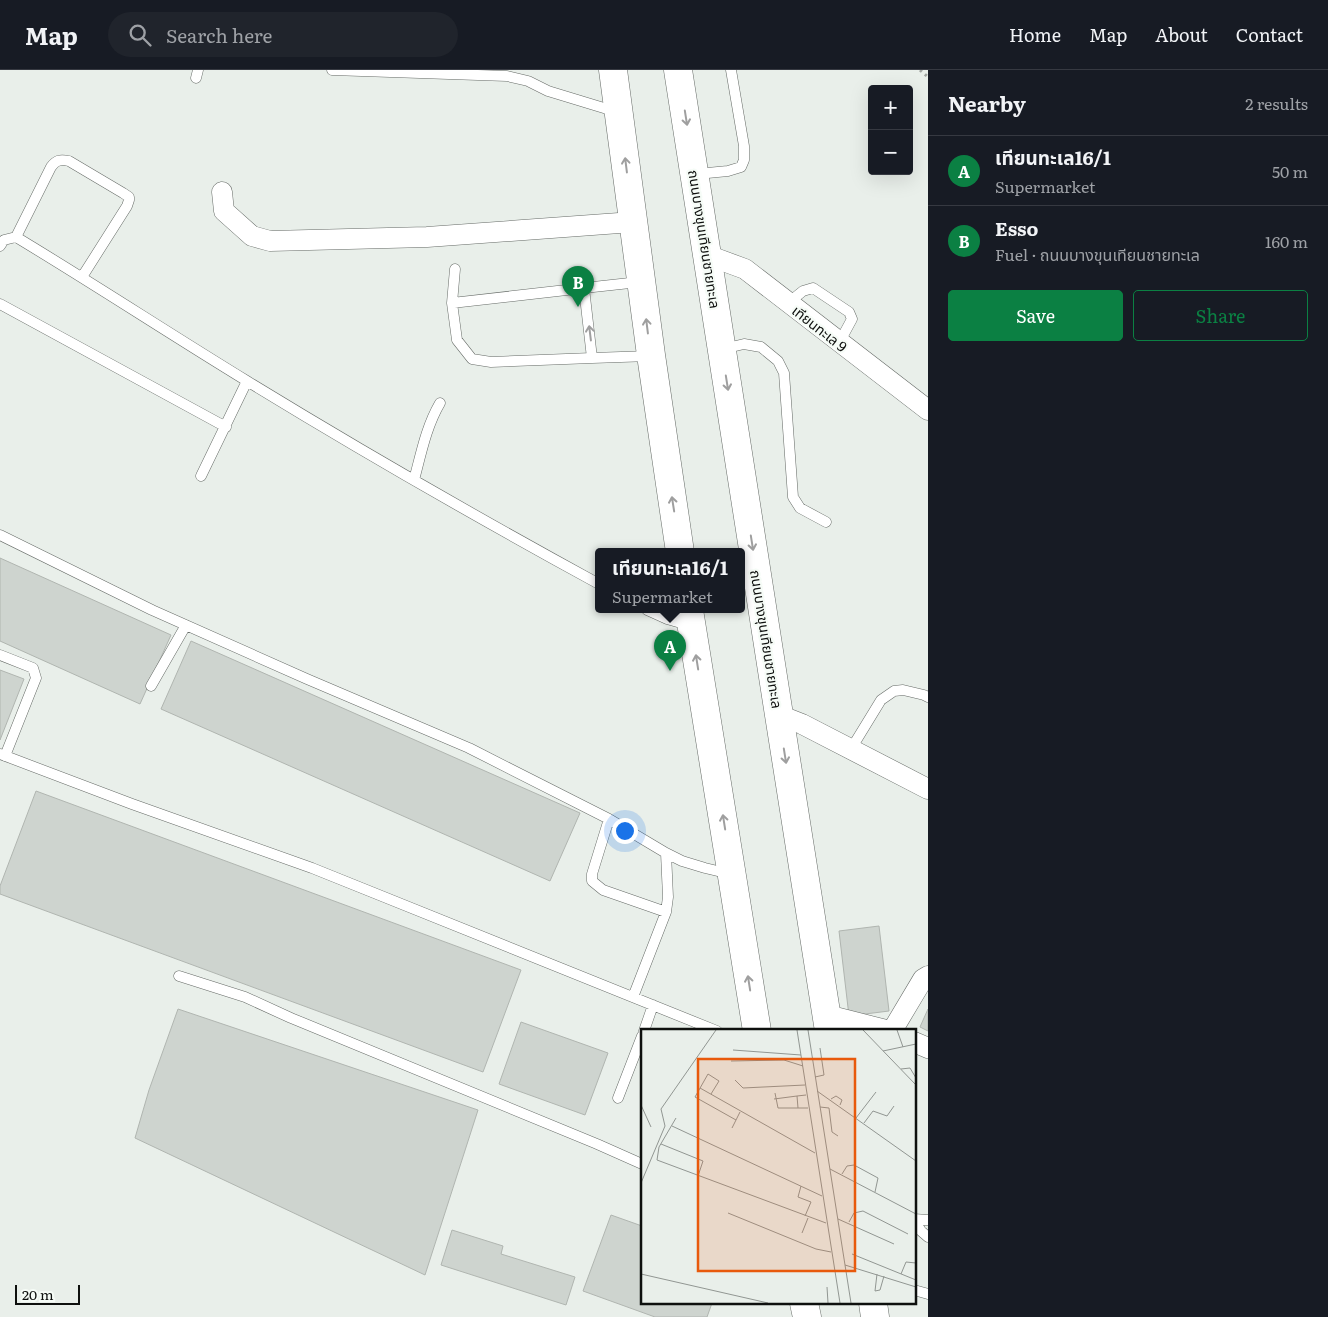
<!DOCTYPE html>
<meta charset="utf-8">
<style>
:root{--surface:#171b24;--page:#20242c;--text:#f1f3f6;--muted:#9ea1a6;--line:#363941;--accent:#0b8043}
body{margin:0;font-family:Literata,"Noto Sans Thai",serif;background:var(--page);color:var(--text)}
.controls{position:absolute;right:15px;top:15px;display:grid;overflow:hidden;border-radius:5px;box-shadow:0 5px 20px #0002}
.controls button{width:45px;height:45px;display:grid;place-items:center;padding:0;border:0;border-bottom:1px solid var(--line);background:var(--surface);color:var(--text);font:25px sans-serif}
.scale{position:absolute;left:15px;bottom:12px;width:65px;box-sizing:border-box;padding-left:5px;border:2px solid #0e100e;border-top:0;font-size:14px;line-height:18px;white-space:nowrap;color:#0e100e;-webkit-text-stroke:4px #f6fcf7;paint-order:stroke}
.you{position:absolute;left:624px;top:760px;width:18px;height:18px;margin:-12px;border:4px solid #fff;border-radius:50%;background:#1a73e8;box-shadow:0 0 0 8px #1a73e833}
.badge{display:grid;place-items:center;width:32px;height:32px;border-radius:50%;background:var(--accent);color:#fff;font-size:16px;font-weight:700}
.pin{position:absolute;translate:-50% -41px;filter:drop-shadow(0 1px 2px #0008)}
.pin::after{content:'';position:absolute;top:26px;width:18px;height:15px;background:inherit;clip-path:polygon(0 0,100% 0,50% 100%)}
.popup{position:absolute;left:595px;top:478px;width:150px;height:65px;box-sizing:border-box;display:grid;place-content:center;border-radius:5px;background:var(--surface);filter:drop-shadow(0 1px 4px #0005);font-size:16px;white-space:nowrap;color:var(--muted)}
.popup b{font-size:19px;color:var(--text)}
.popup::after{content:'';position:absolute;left:50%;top:100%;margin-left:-10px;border:10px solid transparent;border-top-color:var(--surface)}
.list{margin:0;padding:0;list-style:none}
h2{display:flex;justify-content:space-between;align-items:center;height:65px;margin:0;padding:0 20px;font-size:21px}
h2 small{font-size:16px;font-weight:400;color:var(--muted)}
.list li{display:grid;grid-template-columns:32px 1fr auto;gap:15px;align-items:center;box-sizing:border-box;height:70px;padding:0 20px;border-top:1px solid var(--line)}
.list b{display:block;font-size:19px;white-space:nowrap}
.list p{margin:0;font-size:16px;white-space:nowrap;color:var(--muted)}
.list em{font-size:16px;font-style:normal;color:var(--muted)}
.actions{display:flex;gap:10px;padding:15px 20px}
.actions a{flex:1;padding:11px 0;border:1px solid var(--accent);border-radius:5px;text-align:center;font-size:18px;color:var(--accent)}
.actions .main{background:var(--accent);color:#fff}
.icon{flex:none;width:28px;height:28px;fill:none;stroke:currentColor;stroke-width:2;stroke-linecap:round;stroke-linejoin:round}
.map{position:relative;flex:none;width:928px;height:1247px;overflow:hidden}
header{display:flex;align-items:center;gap:30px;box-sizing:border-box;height:70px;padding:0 25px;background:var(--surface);border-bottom:1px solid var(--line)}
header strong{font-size:24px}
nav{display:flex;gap:28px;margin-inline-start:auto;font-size:18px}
.search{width:350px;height:45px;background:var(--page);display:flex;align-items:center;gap:12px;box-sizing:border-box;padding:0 18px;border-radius:28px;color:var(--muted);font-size:19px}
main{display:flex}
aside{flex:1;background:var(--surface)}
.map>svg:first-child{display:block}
.building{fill:#ced4cf;stroke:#b0b5b0}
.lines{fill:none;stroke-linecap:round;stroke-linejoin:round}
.lane-casing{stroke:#666b67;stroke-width:11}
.street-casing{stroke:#666b67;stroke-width:21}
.secondary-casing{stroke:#666b67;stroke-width:29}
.path{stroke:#a0a5a1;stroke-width:3;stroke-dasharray:2.5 4;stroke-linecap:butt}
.lane{stroke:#fff;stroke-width:10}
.street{stroke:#fff;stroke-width:20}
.secondary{stroke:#fff;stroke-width:28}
.oneway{stroke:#9f9f9f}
.labels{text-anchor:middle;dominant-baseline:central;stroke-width:4.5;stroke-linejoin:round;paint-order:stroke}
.street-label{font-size:14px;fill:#0e100e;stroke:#f6fcf7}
.inset-road{fill:none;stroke:#919692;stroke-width:1}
.view{fill:#e8590c;fill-opacity:0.15;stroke:#e8590c;stroke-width:2.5}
.inset-edge{fill:none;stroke:#0e100e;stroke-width:2.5}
</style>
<header>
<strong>Map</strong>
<div class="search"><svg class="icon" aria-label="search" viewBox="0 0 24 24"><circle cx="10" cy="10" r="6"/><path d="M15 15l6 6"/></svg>Search here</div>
<nav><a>Home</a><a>Map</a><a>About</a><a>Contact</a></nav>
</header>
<main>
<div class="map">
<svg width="928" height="1247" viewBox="0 0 928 1247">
<rect width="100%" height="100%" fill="#e9efea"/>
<path class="building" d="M 0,488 L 171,565 L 140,634 L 0,571 Z
M 191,571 L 580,743 L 550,811 L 161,639 Z
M 0,600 L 24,609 L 0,670 Z
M 36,721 L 521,900 L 483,1002 L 0,824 L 0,816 Z
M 879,856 L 889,941 L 849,946 L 839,861 Z
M 178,939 L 478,1040 L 425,1205 L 135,1068 L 149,1020 Z
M 928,939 L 928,961 L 920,957 Z
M 521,952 L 608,983 L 585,1045 L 499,1014 Z
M 611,1145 L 642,1156 L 642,1233 L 712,1233 L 707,1247 L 655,1247 L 583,1221 Z
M 452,1160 L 503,1176 L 501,1184 L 575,1207 L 566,1235 L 441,1195 Z"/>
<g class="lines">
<defs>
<path id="lane" d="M 332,0 L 507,6 L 528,11 L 548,21 L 617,42
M 196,8 L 198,0
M 697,104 L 728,101 L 741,97 L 744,90 L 744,76 L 731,0
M 16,167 L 51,97 C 56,90 60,89 69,91 L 123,123 L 129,127 L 129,130 L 127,136 L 82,207
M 0,176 L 4,170 L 16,167 C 94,214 170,264 247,311 C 363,382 480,449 599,514
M 455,199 L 452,233 L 457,270 L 472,289 L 491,292 L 592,288
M 639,212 L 584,218 L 592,288 L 650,286
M 452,233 L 584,218
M 788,233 L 803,221 L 813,218 L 849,242 L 852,249 L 839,273
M 0,234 L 226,357
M 723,279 L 744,274 L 761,277 L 778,291 L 784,303 L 793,427 L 800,438 L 826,452
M 201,406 L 247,311
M 414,410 C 421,384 426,357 440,333
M 0,465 L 152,540 L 307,609 L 469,678 L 609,749 L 666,783 L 682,791 L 705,798 L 730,804
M 647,540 L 667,549 L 688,555
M 0,585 L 33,598 L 36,608 L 5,686
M 151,616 L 186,555
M 851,679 L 881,630 L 894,621 L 903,620 L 924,625 L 928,627
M 0,684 L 132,734 L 312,798 L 717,961
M 609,749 L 592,804 L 592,811 L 603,820 L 666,842 L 633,927
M 666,783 L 668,827 L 666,842
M 179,906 L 245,927 L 291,948 L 597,1074 L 642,1094
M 644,961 L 653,935
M 618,1028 L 642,966
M 914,1149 L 928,1150
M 914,1150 L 921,1161 L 928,1167
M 914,1220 L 928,1224"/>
<path id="street" d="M 222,122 L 224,141 L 252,166 L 270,171 L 427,167 L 633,152
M 707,185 L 745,199 L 928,340
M 779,645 L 802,654 L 928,719
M 827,945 L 890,961
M 892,961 L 923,909 L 928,906
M 914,972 L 928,978"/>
<path id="secondary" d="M 613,0 L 651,285 L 680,482
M 678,0 L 779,645 L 829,961
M 689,540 L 757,961
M 804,1233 L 807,1247
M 873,1233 L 875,1247"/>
</defs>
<use href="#lane" class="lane-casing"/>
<use href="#street" class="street-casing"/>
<use href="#secondary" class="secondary-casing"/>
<path class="path" d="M 920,0 L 928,7"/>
<use href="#lane" class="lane"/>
<use href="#street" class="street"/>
<use href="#secondary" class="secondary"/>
</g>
<defs><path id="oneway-shaft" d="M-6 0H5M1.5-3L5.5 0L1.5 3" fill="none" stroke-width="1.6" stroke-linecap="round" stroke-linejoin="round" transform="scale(1.25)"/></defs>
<g class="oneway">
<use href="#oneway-shaft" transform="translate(686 48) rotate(81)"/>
<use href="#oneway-shaft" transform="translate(626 95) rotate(-97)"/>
<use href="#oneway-shaft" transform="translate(647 256) rotate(-97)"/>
<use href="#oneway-shaft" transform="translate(590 263) rotate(-97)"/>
<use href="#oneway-shaft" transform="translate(727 313) rotate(81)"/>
<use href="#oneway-shaft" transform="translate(673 434) rotate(-99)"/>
<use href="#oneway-shaft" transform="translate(752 473) rotate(81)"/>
<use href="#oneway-shaft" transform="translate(697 592) rotate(-99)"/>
<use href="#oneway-shaft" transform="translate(785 686) rotate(81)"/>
<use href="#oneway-shaft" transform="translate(724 752) rotate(-99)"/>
<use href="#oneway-shaft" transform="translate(749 913) rotate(-99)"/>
</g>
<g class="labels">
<g class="street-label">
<text transform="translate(705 169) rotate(81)">ถนนบางขุนเทียนชายทะเล</text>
<text transform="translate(820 258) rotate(38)">เทียนทะเล 9</text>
<text transform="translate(767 569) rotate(81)">ถนนบางขุนเทียนชายทะเล</text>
</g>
</g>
<g transform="translate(641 959)">
<rect width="275" height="275" fill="#e9efea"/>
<path class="inset-road" d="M 156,1 L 199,274M 167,1 L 210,274M 222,1 L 275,56M 256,1 L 262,18M 92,21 L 160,26M 242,22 L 275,15M 90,32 L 143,31 L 162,37M 260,40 L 269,39 L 275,49M 174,48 L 183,46 L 179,19M 94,51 L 102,59 L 164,56M 59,59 L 174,124M 176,62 L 275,132M 134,64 L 137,79 L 157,79M 70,65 L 78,52 L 67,45 L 54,68 L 95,91M 165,66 L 156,67 L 157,79 L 167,79M 133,70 L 156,67M 190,70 L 195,67 L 201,71 L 199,76M 0,76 L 10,98M 179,78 L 188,79 L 191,103 L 197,107M 35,89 L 18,118 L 16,131 L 185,194M 215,89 L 235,63M 223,94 L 232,82 L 246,87 L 253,77M 31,97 L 181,167M 91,99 L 99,83M 20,115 L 62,132 L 57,147M 189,140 L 275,185M 201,145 L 206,137 L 213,136 L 237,149 L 234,163M 0,154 L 24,97 L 20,80 L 75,1M 160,157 L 157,168 L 170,173 L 164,187M 87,184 L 175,220 L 190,223M 197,190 L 253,215M 208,193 L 213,184 L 222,182 L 267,205M 161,204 L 167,189M 211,225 L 275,251M 204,236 L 275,258M 0,245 L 127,274M 236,245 L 234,262 L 239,261 L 243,247M 260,245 L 265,233 L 275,234M 186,258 L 187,274"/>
<path class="view" d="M 57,30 L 214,30 L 214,242 L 57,242 Z"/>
<rect width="275" height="275" class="inset-edge"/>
</g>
</svg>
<div class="controls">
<button>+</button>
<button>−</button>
</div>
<div class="scale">20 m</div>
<div class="you"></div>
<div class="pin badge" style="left:670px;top:601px">A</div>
<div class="popup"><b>เทียนทะเล16/1</b>Supermarket</div>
<div class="pin badge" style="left:578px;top:237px">B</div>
</div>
<aside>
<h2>Nearby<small>2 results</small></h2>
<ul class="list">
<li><span class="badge">A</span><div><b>เทียนทะเล16/1</b><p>Supermarket</p></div><em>50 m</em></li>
<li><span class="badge">B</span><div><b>Esso</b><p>Fuel · ถนนบางขุนเทียนชายทะเล</p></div><em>160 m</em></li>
</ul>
<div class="actions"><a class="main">Save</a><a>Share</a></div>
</aside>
</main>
